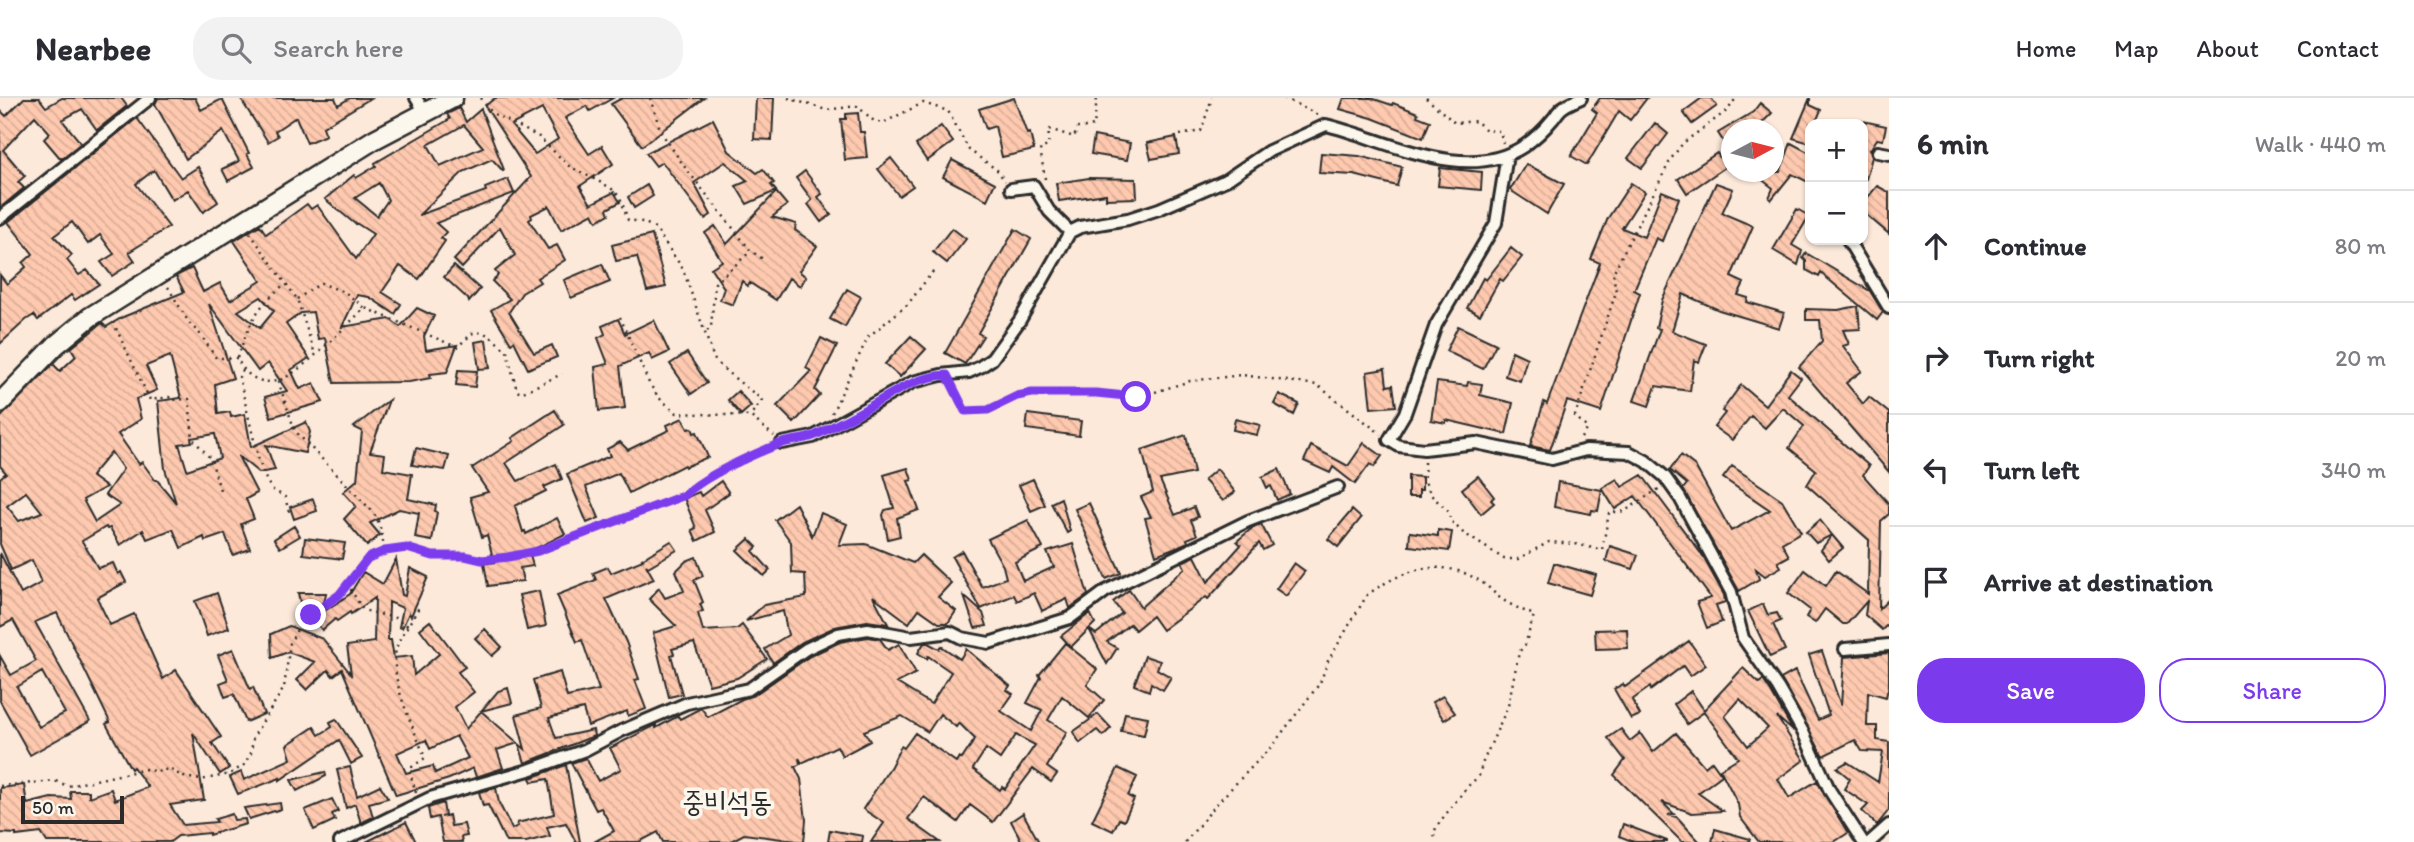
<!DOCTYPE html>
<meta charset="utf-8">
<style>
:root{--surface:#fff;--page:#f2f2f3;--text:#2b2b33;--muted:#7c7c81;--line:#e1e1e2;--accent:#7c3aed}
body{margin:0;font-family:Itim,"Poor Story",sans-serif;background:var(--page);color:var(--text)}
.controls{position:absolute;right:21px;top:21px;display:grid;overflow:hidden;border-radius:14px;box-shadow:0 2px 5px #0004}
.controls button{width:63px;height:63px;display:grid;place-items:center;padding:0;border:0;border-bottom:2px solid var(--line);background:var(--surface);color:var(--text);font:35px sans-serif}
.compass{position:absolute;left:1721px;top:21px;width:63px;height:63px;border-radius:50%;background:var(--surface);box-shadow:0 2px 5px #0004;rotate:83deg}
.scale{position:absolute;left:21px;bottom:18px;width:103px;box-sizing:border-box;padding-left:7px;border:4px solid #2b2b2b;border-top:0;font-size:19px;line-height:24px;white-space:nowrap;color:#2b2b2b;-webkit-text-stroke:5px #fbf7ec;paint-order:stroke}
.stop{position:absolute;width:21px;height:21px;margin:-16px;border:5px solid #7c3aed;border-radius:50%;background:#fff}
.stop.end{background:#7c3aed;border-color:#fff;box-shadow:0 2px 7px #0008}
.list{margin:0;padding:0;list-style:none}
h2{display:flex;justify-content:space-between;align-items:center;height:91px;margin:0;padding:0 28px;font-size:30px}
h2 small{font-size:23px;font-weight:400;color:var(--muted)}
.list li{display:grid;grid-template-columns:46px 1fr auto;gap:21px;align-items:center;box-sizing:border-box;height:112px;padding:0 28px;border-top:2px solid var(--line)}
.list b{display:block;font-size:26px;white-space:nowrap}
.list em{font-size:23px;font-style:normal;color:var(--muted)}
.actions{display:flex;gap:14px;padding:21px 28px}
.actions a{flex:1;padding:16px 0;border:2px solid var(--accent);border-radius:28px;text-align:center;font-size:24px;color:var(--accent)}
.actions .main{background:var(--accent);color:#fff}
.icon{flex:none;width:38px;height:38px;fill:none;stroke:currentColor;stroke-width:2;stroke-linecap:round;stroke-linejoin:round}
.map{position:relative;flex:none;width:1889px;height:744px;overflow:hidden}
header{display:flex;align-items:center;gap:42px;box-sizing:border-box;height:98px;padding:0 35px;background:var(--surface);border-bottom:2px solid var(--line)}
header strong{font-size:33px}
nav{display:flex;gap:38px;margin-inline-start:auto;font-size:24px}
.search{width:490px;height:63px;background:var(--page);display:flex;align-items:center;gap:18px;box-sizing:border-box;padding:0 24px;border-radius:28px;color:var(--muted);font-size:26px}
main{display:flex}
aside{flex:1;background:var(--surface)}
.map>svg:first-child{display:block}
.lines{fill:none;stroke-linecap:round;stroke-linejoin:round}
.stream{stroke:#629398;stroke-width:4.5}
.building{fill:url(#building-back-hatch);stroke:#2b2b2b;stroke-width:2;fill-rule:evenodd}
.street-casing{stroke:#2b2b2b;stroke-width:16}
.primary-casing{stroke:#2b2b2b;stroke-width:23}
.path{stroke:#2b2b2b;stroke-width:2.5;stroke-dasharray:2 5;stroke-linecap:butt}
.street{stroke:#fbf7ec;stroke-width:10}
.primary{stroke:#fbf7ec;stroke-width:18}
.route{stroke:#7c3aed;stroke-width:9}
.labels{text-anchor:middle;dominant-baseline:central;stroke-width:7;stroke-linejoin:round;paint-order:stroke}
.quarter-label{font-size:28px;fill:#2b2b2b;stroke:#fbf7ec}
</style>
<header>
<strong>Nearbee</strong>
<div class="search"><svg class="icon" aria-label="search" viewBox="0 0 24 24"><circle cx="10" cy="10" r="6"/><path d="M15 15l6 6"/></svg>Search here</div>
<nav><a>Home</a><a>Map</a><a>About</a><a>Contact</a></nav>
</header>
<main>
<div class="map">
<svg width="1889" height="744" viewBox="0 0 1889 744">
<defs>
<pattern id="building-back-hatch" width="6" height="6" patternUnits="userSpaceOnUse" patternTransform="scale(1.75)"><rect width="6" height="6" fill="#fec9af"/><path d="M-1 5l2 2M0 0l6 6M5-1l2 2" fill="none" stroke="#daad97"/></pattern>
</defs>
<rect width="100%" height="100%" fill="#fce9da"/>
<filter id="ink" filterUnits="userSpaceOnUse"><feTurbulence type="fractalNoise" baseFrequency=".0143" numOctaves="2"/><feDisplacementMap in="SourceGraphic" scale="14" xChannelSelector="R" yChannelSelector="G"/><feConvolveMatrix kernelMatrix="1 2 1 2 8 2 1 2 1" color-interpolation-filters="sRGB"/></filter>
<g filter="url(#ink)">
<g class="lines">
<path class="stream" d="M 98,204 L 121,190"/>
</g>
<path class="building" d="M 24,0 L 39,0 L 46,9 L 62,0 L 121,0 L 127,8 L 97,32 L 82,11 L 62,22 L 81,45 L 61,61 L 44,41 L 50,35 L 35,18 L 3,52 L 25,78 L 18,84 L 24,90 L 0,110 L 0,12 L 6,18 Z
M 158,0 L 195,0 L 201,12 L 222,1 L 249,55 L 247,56 L 254,69 L 228,83 L 222,71 L 239,63 L 223,33 L 186,61 L 155,6 Z
M 240,0 L 335,0 L 338,7 L 350,0 L 371,0 L 323,29 L 326,37 L 307,45 L 296,19 L 275,33 L 278,38 L 268,44 Z
M 495,0 L 613,0 L 590,13 L 587,8 L 565,20 L 589,56 L 602,48 L 613,66 L 580,88 L 591,106 L 614,94 L 620,104 L 607,111 L 609,116 L 597,123 L 593,115 L 561,132 L 549,108 L 531,117 L 532,120 L 529,122 L 548,151 L 557,147 L 565,162 L 537,180 L 540,184 L 522,195 L 509,214 L 534,255 L 552,247 L 557,259 L 528,271 L 514,243 L 511,245 L 491,212 L 510,201 L 492,183 L 498,177 L 495,173 L 515,157 L 500,129 L 462,170 L 454,162 L 531,79 L 485,8 ZM 542,11 L 558,41 L 535,56 L 511,27 Z
M 622,0 L 704,0 L 642,48 L 611,6 Z
M 756,0 L 774,0 L 772,42 L 754,41 Z
M 1014,0 L 1027,36 L 1030,35 L 1034,52 L 1002,59 L 995,28 L 986,31 L 979,11 Z
M 1344,0 L 1371,0 L 1392,7 L 1393,5 L 1418,15 L 1417,18 L 1430,23 L 1423,40 L 1372,20 L 1340,11 Z
M 1600,0 L 1647,0 L 1630,22 L 1619,13 L 1587,67 L 1571,58 L 1597,15 L 1592,11 Z
M 1702,0 L 1711,0 L 1717,8 L 1692,26 L 1683,14 Z
M 1810,0 L 1810,7 L 1821,12 L 1815,26 L 1810,26 L 1810,45 L 1793,40 Z
M 1760,5 L 1772,15 L 1755,32 L 1732,32 L 1732,57 L 1718,35 L 1753,14 Z
M 459,10 L 466,24 L 481,11 L 504,72 L 503,73 L 492,61 L 463,74 L 419,117 L 486,93 L 485,90 L 508,81 L 514,95 L 436,125 L 446,134 L 441,140 L 445,143 L 419,181 L 400,168 L 382,194 L 401,206 L 395,216 L 369,199 L 357,197 L 342,229 L 390,221 L 400,229 L 417,210 L 434,218 L 424,238 L 426,252 L 457,247 L 447,274 L 430,276 L 431,280 L 409,284 L 334,285 L 325,240 L 318,241 L 313,214 L 301,215 L 286,226 L 309,260 L 291,272 L 300,291 L 314,285 L 323,304 L 271,319 L 265,299 L 287,293 L 268,265 L 258,273 L 209,206 L 233,280 L 215,286 L 218,316 L 230,314 L 231,319 L 245,316 L 251,349 L 306,324 L 310,334 L 305,355 L 266,347 L 275,372 L 259,375 L 238,358 L 257,395 L 246,401 L 254,421 L 241,426 L 250,451 L 233,457 L 225,436 L 205,443 L 204,439 L 181,450 L 173,431 L 147,441 L 143,432 L 120,447 L 110,430 L 107,431 L 106,429 L 82,443 L 98,470 L 113,465 L 118,476 L 121,474 L 126,484 L 97,500 L 110,527 L 134,516 L 163,581 L 176,572 L 221,639 L 212,645 L 229,670 L 220,676 L 193,635 L 204,702 L 170,707 L 183,727 L 217,724 L 215,721 L 232,716 L 234,722 L 245,721 L 246,726 L 209,737 L 209,735 L 178,738 L 170,744 L 47,744 L 41,735 L 16,738 L 16,736 L 0,735 L 0,690 L 24,687 L 27,706 L 51,700 L 71,701 L 70,693 L 89,693 L 89,699 L 111,691 L 115,702 L 148,689 L 133,669 L 131,671 L 106,626 L 110,624 L 57,515 L 35,524 L 90,623 L 30,657 L 0,603 L 0,558 L 11,577 L 36,563 L 13,522 L 0,529 L 0,455 L 21,496 L 41,485 L 32,462 L 11,472 L 0,446 L 0,380 L 6,375 L 0,368 L 0,320 L 53,266 L 60,273 L 76,258 L 71,250 L 102,225 L 106,229 L 123,219 L 184,194 L 176,178 L 192,170 L 203,194 L 220,185 L 230,202 L 261,183 L 234,143 L 260,127 L 266,136 L 307,106 L 311,111 L 317,107 L 356,161 L 373,136 L 356,125 L 355,126 L 325,101 L 354,77 L 356,80 L 376,68 L 375,65 L 450,21 L 447,16 ZM 464,27 L 483,49 L 440,68 L 428,47 ZM 379,85 L 388,102 L 377,118 L 355,100 ZM 261,199 L 274,213 L 260,230 L 238,213 ZM 170,258 L 181,300 L 158,303 L 165,371 L 176,405 L 157,382 L 155,382 L 142,364 L 139,366 L 118,336 L 141,321 L 136,301 L 157,292 L 146,268 ZM 215,336 L 220,360 L 187,372 L 179,346 L 192,344 L 191,340 ZM 111,354 L 123,371 L 105,397 L 120,407 L 95,424 L 83,402 L 106,389 L 91,378 ZM 26,394 L 42,414 L 19,423 L 7,408 ZM 42,574 L 65,615 L 39,629 L 17,589 Z
M 858,15 L 860,34 L 864,34 L 867,60 L 845,62 L 841,21 L 846,21 L 846,16 Z
M 137,20 L 181,80 L 198,69 L 218,104 L 203,114 L 188,92 L 172,102 L 154,72 L 136,86 L 169,129 L 129,154 L 135,163 L 112,178 L 101,164 L 114,156 L 100,137 L 88,146 L 72,124 L 54,138 L 72,157 L 67,162 L 79,177 L 87,172 L 99,186 L 75,202 L 71,197 L 38,222 L 34,217 L 26,222 L 0,246 L 0,177 L 7,186 L 26,169 L 23,165 L 33,156 L 8,124 Z
M 713,21 L 729,53 L 757,75 L 763,71 L 774,85 L 771,87 L 776,93 L 747,106 L 736,88 L 748,83 L 725,64 L 694,85 L 711,117 L 705,121 L 662,64 L 656,68 L 646,55 Z
M 1863,23 L 1886,28 L 1883,42 L 1877,41 L 1870,52 L 1872,59 L 1866,81 L 1863,80 Z
M 1655,25 L 1668,36 L 1642,70 L 1628,60 Z
M 941,28 L 953,44 L 927,63 L 916,47 Z
M 1094,38 L 1130,45 L 1127,62 L 1091,56 Z
M 1176,39 L 1179,56 L 1151,61 L 1147,45 Z
M 1791,45 L 1810,55 L 1810,85 L 1792,76 L 1771,102 L 1769,100 L 1773,90 L 1752,74 L 1780,74 Z
M 1321,55 L 1359,58 L 1402,69 L 1397,88 L 1354,77 L 1319,75 Z
M 1717,55 L 1724,66 L 1724,70 L 1687,95 L 1678,81 Z
M 891,60 L 913,88 L 899,98 L 878,71 Z
M 952,62 L 995,85 L 987,102 L 943,79 Z
M 1526,66 L 1564,86 L 1547,116 L 1510,92 Z
M 1440,70 L 1482,74 L 1481,92 L 1438,88 Z
M 805,73 L 822,96 L 818,99 L 831,117 L 821,124 L 808,106 L 812,102 L 796,80 Z
M 1089,80 L 1136,81 L 1137,100 L 1106,101 L 1106,96 L 1059,103 L 1056,85 Z
M 1631,85 L 1645,94 L 1622,130 L 1644,139 L 1662,93 L 1679,100 L 1662,143 L 1656,140 L 1634,192 L 1640,195 L 1601,314 L 1567,303 L 1550,352 L 1530,348 L 1544,304 L 1547,306 L 1600,165 L 1591,161 L 1608,120 Z
M 1716,85 L 1733,91 L 1722,115 L 1753,128 L 1731,179 L 1744,185 L 1738,197 L 1748,200 L 1747,204 L 1784,215 L 1779,230 L 1719,212 L 1683,196 L 1672,233 L 1706,246 L 1699,264 L 1694,262 L 1690,293 L 1656,288 L 1649,308 L 1634,303 L 1660,231 L 1656,230 L 1662,202 Z
M 647,87 L 653,98 L 634,110 L 628,99 Z
M 1877,88 L 1889,94 L 1889,136 L 1863,114 L 1863,105 Z
M 776,94 L 787,107 L 772,119 L 796,126 L 795,132 L 817,148 L 799,173 L 806,179 L 800,188 L 789,180 L 776,202 L 750,185 L 748,188 L 742,183 L 733,207 L 720,202 L 724,190 L 711,170 L 722,163 L 705,135 L 715,128 L 727,146 Z
M 1797,111 L 1809,118 L 1792,147 L 1802,153 L 1798,167 L 1773,152 Z
M 952,130 L 966,141 L 947,165 L 933,154 Z
M 1015,131 L 1031,141 L 978,235 L 983,238 L 965,266 L 945,255 Z
M 652,137 L 666,189 L 647,193 L 637,159 L 616,163 L 612,147 Z
M 1511,150 L 1522,159 L 1503,183 L 1500,181 L 1480,217 L 1467,210 L 1483,180 L 1486,182 Z
M 1806,155 L 1870,193 L 1883,214 L 1877,222 L 1821,175 L 1819,179 L 1806,172 L 1806,163 L 1803,160 Z
M 602,166 L 610,184 L 571,200 L 564,182 Z
M 454,168 L 480,191 L 469,204 L 468,201 L 444,179 Z
M 847,191 L 861,199 L 845,229 L 830,221 Z
M 1858,208 L 1860,231 L 1843,232 L 1849,246 L 1843,248 L 1862,273 L 1846,285 L 1863,306 L 1869,299 L 1889,315 L 1889,374 L 1799,269 L 1822,243 L 1820,222 L 1806,222 L 1806,211 L 1838,212 Z
M 618,221 L 625,236 L 654,222 L 669,254 L 652,262 L 649,255 L 620,268 L 625,310 L 599,313 L 595,269 L 608,266 L 598,240 L 605,236 L 602,228 Z
M 1458,228 L 1496,246 L 1483,271 L 1446,253 Z
M 911,238 L 926,251 L 900,279 L 885,266 Z
M 821,240 L 837,248 L 815,292 L 820,297 L 794,325 L 777,308 L 811,273 L 806,270 Z
M 486,242 L 490,270 L 479,271 L 475,244 Z
M 1512,253 L 1527,260 L 1520,283 L 1505,278 Z
M 687,255 L 707,285 L 691,296 L 670,266 Z
M 1385,271 L 1387,288 L 1393,287 L 1396,308 L 1371,310 L 1367,274 Z
M 458,272 L 477,273 L 475,289 L 456,287 Z
M 1791,272 L 1801,280 L 1788,297 L 1869,368 L 1863,377 L 1889,406 L 1889,416 L 1881,423 L 1879,511 L 1889,501 L 1889,525 L 1882,532 L 1865,517 L 1867,503 L 1847,526 L 1843,526 L 1825,511 L 1815,525 L 1806,519 L 1810,512 L 1788,495 L 1805,472 L 1826,488 L 1836,473 L 1868,496 L 1869,442 L 1807,387 L 1816,372 L 1789,350 L 1804,328 L 1783,310 L 1765,330 L 1751,318 L 1732,342 L 1714,329 L 1725,315 L 1722,313 L 1741,287 L 1765,307 Z
M 1437,284 L 1467,288 L 1468,284 L 1482,286 L 1480,297 L 1513,305 L 1506,336 L 1446,322 L 1446,325 L 1431,322 Z
M 738,293 L 751,308 L 741,317 L 728,302 Z
M 1279,296 L 1299,306 L 1294,317 L 1274,306 Z
M 389,302 L 370,354 L 385,356 L 383,371 L 412,376 L 408,401 L 436,407 L 435,413 L 437,414 L 432,443 L 415,440 L 419,415 L 399,411 L 370,425 L 380,437 L 367,448 L 344,421 L 356,408 L 343,394 L 357,382 L 362,333 L 354,329 Z
M 555,312 L 564,327 L 506,365 L 518,383 L 556,366 L 562,381 L 544,389 L 546,393 L 515,408 L 523,434 L 525,433 L 526,436 L 557,420 L 565,436 L 529,454 L 533,468 L 520,470 L 523,483 L 488,488 L 484,465 L 494,464 L 487,437 L 482,439 L 470,399 L 488,394 L 472,370 L 514,343 L 512,340 Z
M 1028,316 L 1081,323 L 1079,338 L 1026,331 Z
M 683,320 L 688,331 L 692,330 L 694,335 L 697,334 L 708,359 L 685,369 L 684,367 L 629,395 L 619,375 L 586,389 L 599,420 L 587,425 L 567,376 L 610,358 L 607,351 L 620,344 L 628,352 L 669,332 L 667,327 Z
M 1235,321 L 1260,327 L 1257,337 L 1233,332 Z
M 1186,337 L 1194,375 L 1160,382 L 1175,417 L 1194,409 L 1198,419 L 1191,422 L 1197,437 L 1187,441 L 1188,444 L 1179,448 L 1156,457 L 1145,420 L 1151,419 L 1141,399 L 1153,394 L 1142,352 Z
M 1364,345 L 1382,358 L 1374,369 L 1370,366 L 1355,386 L 1333,369 L 1330,375 L 1304,363 L 1311,348 L 1348,368 Z
M 416,350 L 449,358 L 445,372 L 412,367 Z
M 1681,357 L 1695,368 L 1731,433 L 1770,412 L 1723,380 L 1732,368 L 1782,402 L 1801,434 L 1782,445 L 1789,458 L 1778,464 L 1781,469 L 1765,478 L 1756,471 L 1759,481 L 1739,493 L 1683,391 L 1687,386 L 1670,372 Z
M 908,370 L 912,382 L 908,383 L 919,412 L 897,420 L 900,438 L 888,441 L 883,417 L 885,412 L 894,410 L 884,377 Z
M 1217,371 L 1235,394 L 1223,403 L 1204,382 Z
M 1279,371 L 1290,396 L 1277,402 L 1271,388 L 1267,390 L 1262,379 Z
M 1642,377 L 1702,457 L 1724,497 L 1725,504 L 1716,507 L 1722,524 L 1707,530 L 1697,504 L 1711,500 L 1635,398 L 1615,411 L 1602,390 L 1617,381 L 1622,389 Z
M 1408,378 L 1422,379 L 1422,392 L 1419,392 L 1419,399 L 1408,399 Z
M 1478,378 L 1494,399 L 1491,402 L 1494,405 L 1481,416 L 1462,391 Z
M 1033,381 L 1045,407 L 1031,413 L 1019,387 Z
M 721,383 L 729,395 L 705,412 L 715,434 L 697,443 L 692,432 L 696,430 L 684,400 L 699,394 L 701,398 Z
M 1558,384 L 1602,392 L 1598,413 L 1592,412 L 1591,416 L 1554,409 Z
M 1061,400 L 1070,433 L 1067,435 L 1051,405 Z
M 313,401 L 317,413 L 294,421 L 290,409 Z
M 1089,405 L 1121,475 L 1106,481 L 1075,411 Z
M 796,406 L 812,438 L 821,415 L 847,426 L 839,447 L 866,446 L 913,465 L 921,457 L 951,485 L 938,499 L 956,513 L 948,525 L 939,525 L 919,511 L 909,525 L 873,498 L 888,526 L 867,523 L 835,529 L 802,544 L 773,565 L 765,551 L 788,537 L 783,513 L 746,523 L 764,507 L 806,499 L 805,476 L 792,475 L 791,444 L 775,422 Z
M 1352,412 L 1361,420 L 1338,449 L 1328,441 Z
M 1028,422 L 1043,450 L 1015,464 L 1023,483 L 1054,469 L 1047,454 L 1073,446 L 1088,497 L 1070,510 L 1067,501 L 1042,513 L 1034,495 L 1017,503 L 1014,497 L 981,511 L 952,459 L 962,453 L 982,489 L 1006,480 L 1003,468 L 988,441 Z
M 1820,422 L 1832,437 L 1816,445 L 1806,434 Z
M 1261,426 L 1272,447 L 1263,452 L 1259,445 L 1208,501 L 1206,499 L 1162,532 L 1152,518 L 1135,532 L 1130,526 L 1107,544 L 1117,550 L 1107,566 L 1089,531 L 1071,549 L 1061,538 L 1090,515 L 1095,525 L 1089,531 L 1096,536 L 1122,515 L 1113,504 L 1129,492 L 1141,509 L 1185,470 L 1182,464 L 1195,458 L 1208,484 L 1241,447 L 1237,443 L 1251,431 Z
M 294,428 L 300,438 L 280,450 L 274,441 Z
M 1438,432 L 1452,434 L 1449,453 L 1409,448 L 1410,434 L 1438,438 Z
M 1832,437 L 1843,450 L 1829,462 L 1821,452 Z
M 305,440 L 345,445 L 342,461 L 303,456 Z
M 749,441 L 757,449 L 753,453 L 770,472 L 764,478 L 737,452 Z
M 671,443 L 677,452 L 648,469 L 646,467 L 654,481 L 606,501 L 626,544 L 639,581 L 635,582 L 646,611 L 628,618 L 627,613 L 588,628 L 583,611 L 549,620 L 556,640 L 593,632 L 594,638 L 525,665 L 519,646 L 525,651 L 516,617 L 541,610 L 533,582 L 560,574 L 567,599 L 599,592 L 582,542 L 577,544 L 557,497 L 596,482 L 593,475 L 608,469 L 611,475 L 643,462 L 642,461 Z
M 1610,448 L 1638,457 L 1633,471 L 1606,463 Z
M 696,459 L 703,478 L 694,482 L 703,504 L 700,506 L 703,513 L 698,515 L 703,533 L 737,531 L 742,527 L 767,561 L 737,580 L 709,587 L 694,545 L 672,551 L 674,556 L 671,557 L 682,596 L 669,599 L 653,535 L 676,528 L 649,501 L 659,490 L 665,500 L 684,493 L 676,473 L 686,463 Z
M 396,461 L 402,497 L 405,498 L 410,470 L 428,479 L 411,518 L 409,515 L 402,530 L 399,529 L 403,510 L 389,504 L 388,542 L 391,542 L 394,560 L 412,558 L 414,577 L 439,556 L 420,531 L 430,523 L 465,569 L 458,574 L 474,594 L 455,609 L 466,631 L 498,593 L 508,590 L 512,605 L 481,613 L 518,645 L 497,652 L 503,670 L 476,679 L 473,670 L 449,681 L 396,697 L 342,571 L 333,578 L 328,572 L 307,592 L 297,582 L 315,564 L 288,554 L 272,560 L 271,536 L 289,528 L 323,541 L 351,576 L 347,548 L 374,544 L 375,500 L 351,516 L 350,514 L 337,523 L 335,521 L 322,532 L 304,509 L 301,509 L 298,495 L 326,495 L 323,514 L 350,496 L 363,474 L 383,486 ZM 456,638 L 468,660 L 435,675 L 433,668 L 406,675 L 397,655 L 426,642 L 430,651 Z
M 1294,465 L 1305,473 L 1286,498 L 1276,491 Z
M 1554,465 L 1596,477 L 1590,497 L 1548,485 Z
M 539,493 L 546,528 L 527,532 L 519,497 Z
M 217,495 L 229,530 L 207,538 L 195,503 Z
M 964,498 L 983,515 L 987,528 L 975,530 Z
M 1763,506 L 1768,517 L 1777,515 L 1781,523 L 1773,526 L 1785,552 L 1770,559 L 1748,513 Z
M 485,531 L 502,549 L 492,558 L 475,540 Z
M 1627,531 L 1628,550 L 1596,551 L 1595,532 Z
M 868,539 L 880,541 L 888,552 L 899,546 L 916,575 L 897,585 L 931,606 L 951,574 L 928,558 L 927,561 L 918,555 L 924,545 L 928,545 L 939,551 L 941,548 L 960,561 L 966,551 L 1010,588 L 1007,592 L 1013,596 L 1001,613 L 1031,633 L 1042,612 L 1027,605 L 1041,579 L 1039,577 L 1065,545 L 1097,571 L 1087,587 L 1104,602 L 1089,620 L 1062,598 L 1048,622 L 1067,634 L 1047,669 L 1057,676 L 1051,684 L 1033,671 L 993,724 L 970,707 L 958,724 L 924,699 L 908,721 L 940,744 L 871,744 L 884,725 L 863,711 L 891,668 L 901,648 L 904,650 L 915,635 L 956,664 L 959,659 L 962,661 L 975,641 L 959,625 L 956,629 L 940,616 L 928,634 L 902,618 L 864,633 L 870,643 L 842,658 L 837,648 L 802,665 L 799,660 L 800,666 L 795,669 L 801,681 L 806,722 L 804,744 L 744,736 L 729,744 L 663,744 L 658,734 L 639,744 L 594,744 L 614,733 L 601,710 L 596,712 L 571,665 L 586,660 L 598,683 L 621,671 L 610,650 L 656,627 L 656,630 L 678,618 L 680,621 L 701,610 L 708,619 L 742,601 L 754,597 L 810,558 L 840,544 ZM 1016,637 L 1035,647 L 1005,691 L 1002,689 L 1000,692 L 973,671 L 986,651 L 1000,661 Z
M 1689,543 L 1706,567 L 1690,578 L 1683,568 L 1651,592 L 1650,589 L 1632,602 L 1640,617 L 1631,621 L 1614,591 L 1623,586 L 1625,589 Z
M 233,551 L 250,591 L 253,589 L 264,616 L 246,624 L 234,596 L 225,599 L 220,585 L 228,582 L 218,557 Z
M 1822,553 L 1841,608 L 1844,559 L 1889,555 L 1889,587 L 1886,599 L 1868,594 L 1867,628 L 1877,628 L 1877,642 L 1889,644 L 1889,712 L 1877,727 L 1862,713 L 1868,707 L 1844,691 L 1850,681 L 1837,670 L 1847,664 L 1878,684 L 1883,654 L 1862,653 L 1855,642 L 1823,658 L 1781,581 L 1795,573 L 1818,622 L 1829,617 L 1809,557 Z
M 1145,558 L 1160,563 L 1157,571 L 1171,579 L 1163,592 L 1151,585 L 1149,593 L 1134,587 Z
M 1743,570 L 1759,585 L 1763,582 L 1771,594 L 1793,633 L 1777,619 L 1804,662 L 1778,681 L 1789,700 L 1817,683 L 1848,735 L 1834,744 L 1759,744 L 1740,719 L 1738,706 L 1720,671 L 1738,660 L 1704,614 L 1687,626 L 1674,606 L 1691,593 L 1704,612 ZM 1740,601 L 1768,630 L 1748,648 L 1725,618 Z
M 1443,598 L 1455,615 L 1444,622 L 1432,604 Z
M 1125,615 L 1148,619 L 1144,637 L 1121,633 Z
M 1098,616 L 1111,630 L 1103,638 L 1097,632 L 1080,645 L 1073,634 Z
M 336,621 L 362,660 L 351,666 L 339,642 L 280,682 L 280,680 L 238,696 L 230,679 L 241,674 L 244,682 L 291,661 L 287,647 L 314,629 L 319,637 L 332,629 L 330,624 Z
M 1621,631 L 1630,643 L 1640,635 L 1653,654 L 1676,635 L 1705,669 L 1712,663 L 1722,677 L 1698,695 L 1723,713 L 1692,715 L 1662,704 L 1674,716 L 1668,717 L 1677,719 L 1700,744 L 1682,744 L 1614,677 L 1625,662 L 1608,640 Z
M 566,667 L 580,744 L 576,744 L 566,725 L 547,729 L 550,738 L 526,744 L 506,744 L 488,707 L 483,708 L 479,694 L 496,690 L 499,705 L 512,731 L 518,728 L 517,725 L 554,716 L 548,681 L 532,684 L 530,680 Z
M 350,669 L 357,698 L 380,687 L 388,700 L 369,705 L 373,719 L 361,725 L 355,706 L 346,710 L 337,672 Z
M 1118,670 L 1137,679 L 1128,698 L 1134,701 L 1124,723 L 1119,721 L 1113,733 L 1092,723 Z
M 325,674 L 326,678 L 297,693 L 291,682 Z
M 332,701 L 338,713 L 332,716 L 335,722 L 314,732 L 305,712 Z
M 280,705 L 281,711 L 249,721 L 244,710 Z
M 443,705 L 445,718 L 441,719 L 449,717 L 451,728 L 464,726 L 467,738 L 461,739 L 462,744 L 443,744 L 438,719 L 430,721 L 428,710 Z
M 1023,715 L 1039,744 L 1022,744 L 1011,723 Z
M 406,724 L 416,744 L 366,744 Z
M 1623,726 L 1667,743 L 1667,744 L 1634,744 L 1619,738 Z
M 1715,731 L 1750,741 L 1749,744 L 1712,744 Z
M 830,732 L 863,738 L 862,744 L 828,744 Z"/>
<g class="lines">
<defs>
<path id="street" d="M 416,0 L 425,14
M 1878,54 L 1889,56
M 1507,57 L 1496,125 L 1436,227 L 1405,315 L 1389,342 L 1399,348 L 1424,351 L 1476,345 L 1552,361 L 1586,352 L 1629,354 L 1646,363 L 1665,379 L 1680,400 L 1731,494 L 1743,540 L 1778,590 L 1803,634 L 1830,693 L 1863,744
M 1011,91 L 1034,88 L 1049,113 L 1070,134
M 0,120 L 150,0
M 1849,144 L 1889,210
M 782,345 L 813,339 L 913,284 L 941,277 L 969,274 L 980,269 L 992,261 L 1020,222 L 1070,134 L 1080,129 L 1128,121 L 1159,111 L 1226,82 L 1269,53 L 1326,27 C 1386,41 1465,87 1524,48 C 1534,41 1544,32 1552,22 C 1555,19 1558,13 1562,10 C 1567,6 1575,3 1581,0
M 1845,551 L 1889,547
M 340,744 L 430,700 L 529,672 L 585,652 L 621,633 L 687,605 L 749,591 L 806,551 L 838,536 L 868,531 L 911,539 L 950,534 L 962,540 L 989,545 L 1070,520 L 1106,493 L 1248,423 L 1338,389
M 1870,744 L 1889,727"/>
<path id="primary" d="M 0,305 L 56,247 L 90,219 L 375,41 L 453,0"/>
</defs>
<use href="#street" class="street-casing"/>
<use href="#primary" class="primary-casing"/>
<path class="path" d="M 481,0 L 492,15 L 539,39 L 569,68 L 611,90 L 620,99 L 628,122 L 643,124 L 655,130 L 683,171 L 714,261 C 728,277 746,288 762,302 L 750,318
M 650,0 L 661,34 L 684,68 L 751,153 L 766,163
M 788,0 L 826,12 L 857,8 L 874,23 L 883,25 L 923,5 L 948,13 L 969,52 L 997,72 L 1005,83
M 1284,0 L 1318,17
M 1426,0 L 1455,25 L 1476,23 L 1486,32 L 1500,33 L 1503,45
M 1180,37 L 1201,33 L 1212,0
M 1045,81 L 1040,51 L 1048,48 L 1049,31 L 1074,39 L 1078,30 L 1094,28 L 1097,0
M 250,135 L 297,201 L 315,256
M 168,189 L 189,225 L 201,237 L 216,260 L 237,260 C 244,275 257,287 276,283 C 297,280 347,226 365,210 L 457,249 L 473,235 L 482,234 L 490,238 L 507,253 L 517,293 L 521,295 L 562,276
M 297,201 L 321,185 L 346,195 L 365,210
M 620,219 L 649,285 L 659,300 L 677,315 L 750,318 L 774,338
M 113,224 L 150,302 L 169,299 L 172,302 L 189,301 L 193,341 L 211,361 L 220,392
M 707,233 L 711,229 L 715,185 L 751,153
M 237,260 C 251,224 254,211 285,186
M 243,272 L 239,279 L 259,363 L 267,384 L 273,392 L 285,399 L 290,418
M 278,283 L 295,333 L 373,414 L 379,425 L 385,453
M 952,287 L 965,313 L 988,312 L 1017,298 L 1057,293 L 1096,295 L 1136,300 L 1190,283 L 1242,277 L 1317,287 L 1381,336
M 832,315 L 868,239 L 908,206 L 934,172
M 1581,340 L 1587,330 L 1575,318 L 1616,194 L 1613,175 L 1671,61 L 1683,45 L 1728,12 L 1736,0
M 1424,364 L 1425,384 L 1431,397 L 1449,414 L 1450,422 L 1462,434 L 1504,461 L 1518,461 L 1549,444 L 1575,446 L 1602,452 L 1609,415 L 1625,413 L 1660,390
M 347,485 L 363,512 L 395,520 L 408,528
M 0,688 L 55,683 L 68,688 L 146,671 L 156,674 L 169,671 L 184,679 L 201,682 L 230,676 L 244,667 L 251,655 L 253,640 L 258,631 L 284,590 L 290,545 L 299,528 L 311,517 L 339,497 L 368,459 L 385,453 L 406,450 L 433,458 L 465,458 L 482,462 L 508,459 L 538,453 L 685,397 L 693,389 L 773,349
M 416,695 L 409,671 L 425,660 C 414,629 387,580 397,548 C 402,535 412,522 419,509
M 1185,744 L 1220,702 L 1272,648 L 1320,585 L 1328,563 L 1367,497 C 1404,470 1443,458 1483,485 C 1489,489 1494,495 1500,500 C 1510,507 1522,512 1534,517 L 1525,547 L 1519,554 L 1508,608 L 1482,666 L 1479,678 L 1467,689 L 1436,729 L 1433,744"/>
<use href="#street" class="street"/>
<use href="#primary" class="primary"/>
</g>
</g>
<g class="lines" filter="url(#ink)">
<path class="route" d="M 311,517 L 339,497 L 368,460 L 385,453 L 407,450 L 433,458 L 465,458 L 482,462 L 508,459 L 538,453 L 685,397 C 705,377 752,357 779,346 C 791,342 805,342 816,337 C 832,329 848,321 864,312 C 890,297 916,278 947,277 L 965,313 L 988,312 L 1017,298 L 1032,295 L 1096,295 L 1136,299"/>
</g>
<g class="labels">
<g class="quarter-label">
<text x="727" y="703">중비석동</text>
</g>
</g>
</svg>
<div class="controls">
<button>+</button>
<button>−</button>
</div>
<svg class="compass" viewBox="-18 -18 36 36"><path d="M0-13l5 13h-10z" fill="#e53935"/><path d="M0 13l5-13h-10z" fill="#7c7c81"/></svg>
<div class="scale">50 m</div>
<div class="stop" style="left:1136px;top:299px"></div>
<div class="stop end" style="left:311px;top:517px"></div>
</div>
<aside>
<h2>6 min<small>Walk · 440 m</small></h2>
<ul class="list">
<li><svg class="icon" aria-label="ahead" viewBox="0 0 24 24"><path d="M12 20V5M6 11l6-6 6 6"/></svg><div><b>Continue</b></div><em>80 m</em></li>
<li><svg class="icon" aria-label="right" viewBox="0 0 24 24"><path d="M7 20v-9h11M14 6l5 5-5 5"/></svg><div><b>Turn right</b></div><em>20 m</em></li>
<li><svg class="icon" aria-label="left" viewBox="0 0 24 24"><path d="M17 20v-9H6M10 6l-5 5 5 5"/></svg><div><b>Turn left</b></div><em>340 m</em></li>
<li><svg class="icon" aria-label="arrive" viewBox="0 0 24 24"><path d="M6 21V4h12l-3 4 3 4H6"/></svg><div><b>Arrive at destination</b></div></li>
</ul>
<div class="actions"><a class="main">Save</a><a>Share</a></div>
</aside>
</main>
